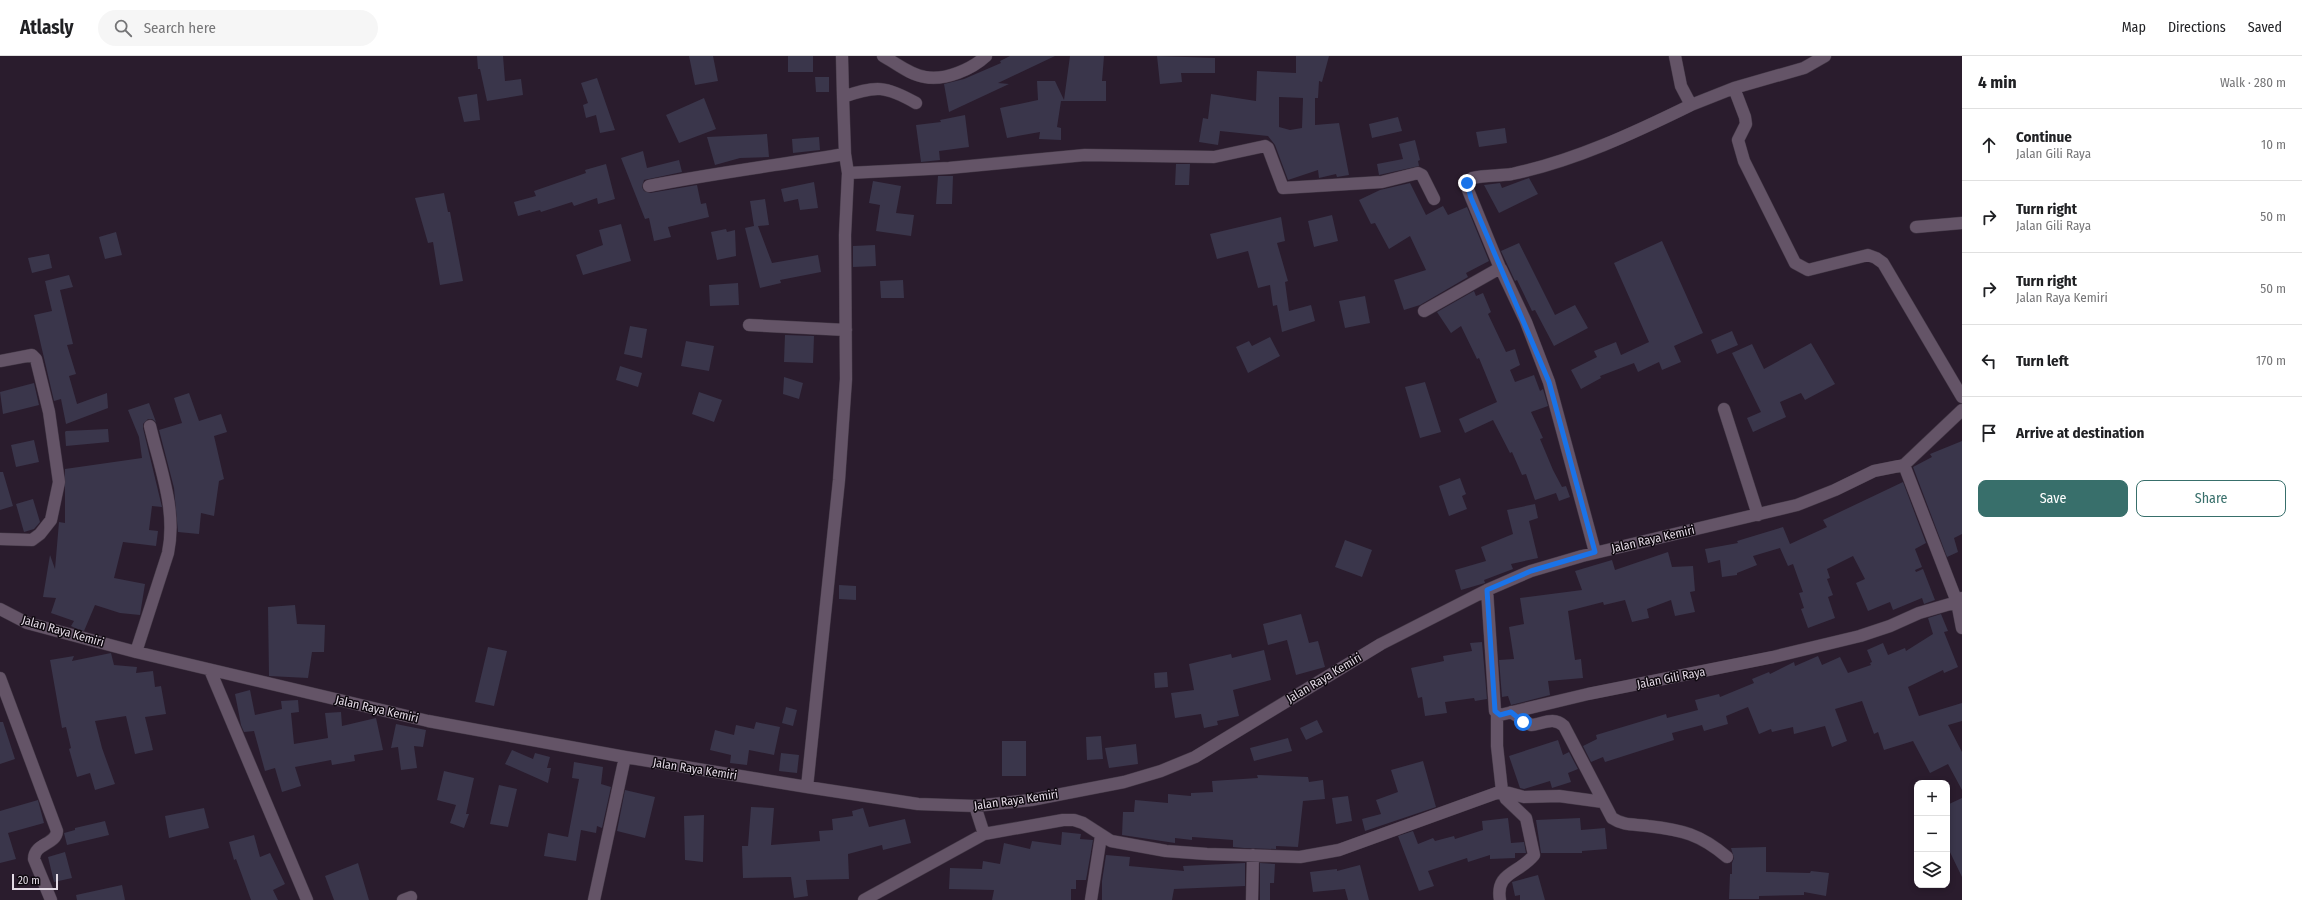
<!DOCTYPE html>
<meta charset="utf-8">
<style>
:root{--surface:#fff;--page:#f6f6f6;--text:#202124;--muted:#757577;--line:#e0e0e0;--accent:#386f6b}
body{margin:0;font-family:"Fira Sans Condensed",sans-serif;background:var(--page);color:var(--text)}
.controls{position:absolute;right:12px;bottom:12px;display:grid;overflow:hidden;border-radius:8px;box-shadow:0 2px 6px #0003}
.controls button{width:36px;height:36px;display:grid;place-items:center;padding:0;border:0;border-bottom:1px solid var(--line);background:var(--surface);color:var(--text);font:20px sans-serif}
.scale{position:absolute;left:12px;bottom:10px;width:46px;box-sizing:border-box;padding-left:4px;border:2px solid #e3dae5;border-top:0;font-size:11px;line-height:14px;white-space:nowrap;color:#e3dae5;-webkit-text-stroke:3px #0f0910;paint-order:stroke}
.stop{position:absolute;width:12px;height:12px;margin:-9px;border:3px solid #1a73e8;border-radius:50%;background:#fff}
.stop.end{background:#1a73e8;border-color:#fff;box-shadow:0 1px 4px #0008}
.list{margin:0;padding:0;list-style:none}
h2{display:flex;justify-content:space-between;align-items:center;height:52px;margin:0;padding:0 16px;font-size:17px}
h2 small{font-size:13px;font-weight:400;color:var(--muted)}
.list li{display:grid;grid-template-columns:26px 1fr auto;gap:12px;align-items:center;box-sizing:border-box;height:72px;padding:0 16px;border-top:1px solid var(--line)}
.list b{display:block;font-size:15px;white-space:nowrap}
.list p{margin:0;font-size:13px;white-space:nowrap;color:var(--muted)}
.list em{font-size:13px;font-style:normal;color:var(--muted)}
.actions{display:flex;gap:8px;padding:12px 16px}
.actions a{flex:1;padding:9px 0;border:1px solid var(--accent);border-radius:8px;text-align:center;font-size:14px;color:var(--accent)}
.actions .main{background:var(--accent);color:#fff}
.icon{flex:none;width:22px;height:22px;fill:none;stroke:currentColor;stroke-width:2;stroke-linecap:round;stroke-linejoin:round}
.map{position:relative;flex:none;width:1962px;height:844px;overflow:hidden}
header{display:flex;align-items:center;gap:24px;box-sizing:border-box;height:56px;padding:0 20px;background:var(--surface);border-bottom:1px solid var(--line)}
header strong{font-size:19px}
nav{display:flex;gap:22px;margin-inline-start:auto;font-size:14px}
.search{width:280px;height:36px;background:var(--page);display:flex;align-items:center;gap:10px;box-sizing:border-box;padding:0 14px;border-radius:22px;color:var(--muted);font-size:15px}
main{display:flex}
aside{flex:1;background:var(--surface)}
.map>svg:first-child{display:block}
.building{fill:#3a364b;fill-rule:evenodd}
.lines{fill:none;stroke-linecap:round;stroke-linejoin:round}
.minor-casing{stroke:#443947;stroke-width:13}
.minor{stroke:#645467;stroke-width:12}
.route{stroke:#1a73e8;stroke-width:5}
.labels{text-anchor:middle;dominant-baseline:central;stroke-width:3;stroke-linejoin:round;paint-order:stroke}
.street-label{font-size:12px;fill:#e3dae5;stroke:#0f0910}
</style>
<header>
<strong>Atlasly</strong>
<div class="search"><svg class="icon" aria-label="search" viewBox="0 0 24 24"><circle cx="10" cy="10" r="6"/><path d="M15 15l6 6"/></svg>Search here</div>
<nav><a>Map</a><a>Directions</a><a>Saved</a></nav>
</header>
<main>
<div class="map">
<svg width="1962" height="844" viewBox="0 0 1962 844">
<rect width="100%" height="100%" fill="#2a1c2d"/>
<path class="building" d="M 477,0 L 503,0 L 505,25 L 521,23 L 523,39 L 487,45 L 480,13 L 478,13 Z
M 689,0 L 713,0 L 718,25 L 695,29 Z
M 788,0 L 813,0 L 813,16 L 788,16 Z
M 1010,0 L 1055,0 L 998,27 L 1009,28 L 949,56 L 944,28 L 964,23 L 1001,7 L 1000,5 Z
M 1070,0 L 1104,0 L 1102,25 L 1106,25 L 1106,45 L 1061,45 L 1057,71 L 1061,72 L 1061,84 L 1039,83 L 1040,76 L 1007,82 L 1000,52 L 1038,44 L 1037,25 L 1055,25 L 1064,44 Z
M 1157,0 L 1215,2 L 1215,17 L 1181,17 L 1182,26 L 1160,28 Z
M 1296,0 L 1329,0 L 1322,26 L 1319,25 L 1318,42 L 1315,42 L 1315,69 L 1339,67 L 1349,119 L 1337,121 L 1336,118 L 1319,122 L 1318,114 L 1288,124 L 1275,89 L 1268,80 L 1220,75 L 1218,89 L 1199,86 L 1203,62 L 1208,63 L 1211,38 L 1256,45 L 1257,15 L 1296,17 ZM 1279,41 L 1303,42 L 1302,72 L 1290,74 L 1279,71 Z
M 815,21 L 829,21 L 829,36 L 816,36 Z
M 597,22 L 615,74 L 600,77 L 596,59 L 586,62 L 583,49 L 588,47 L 581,27 Z
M 477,38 L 480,64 L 464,66 L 458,41 Z
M 704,42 L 716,73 L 679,87 L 666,59 Z
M 965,59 L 969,91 L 939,95 L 940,104 L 921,106 L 916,69 L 941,66 L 940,64 Z
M 1398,61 L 1402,75 L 1372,82 L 1369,68 Z
M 1505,72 L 1507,87 L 1479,91 L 1476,76 Z
M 767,78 L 769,101 L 740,102 L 715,109 L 707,81 Z
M 819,81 L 820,94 L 793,97 L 792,83 Z
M 1415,84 L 1420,104 L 1418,105 L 1419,110 L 1379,119 L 1377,108 L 1403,103 L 1399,88 Z
M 643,95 L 647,112 L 679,104 L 682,116 L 644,124 L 642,131 L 644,135 L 650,137 L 697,129 L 701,148 L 706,147 L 709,161 L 668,171 L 671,181 L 654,185 L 649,162 L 645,163 L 621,102 Z
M 606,108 L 615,143 L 598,148 L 597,142 L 574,150 L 572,146 L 541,156 L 540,154 L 518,160 L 514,146 L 536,140 L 534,135 L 586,117 L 585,114 Z
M 1176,108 L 1190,108 L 1189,129 L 1175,129 Z
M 938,120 L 953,120 L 952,148 L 936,148 Z
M 1529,122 L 1538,138 L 1499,157 L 1484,129 L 1500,127 L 1502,132 Z
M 873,125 L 901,130 L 896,157 L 914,159 L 911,180 L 876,175 L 880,149 L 869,147 Z
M 814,126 L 818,152 L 800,154 L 798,143 L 784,146 L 781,133 Z
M 1410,127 L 1426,159 L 1443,150 L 1448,159 L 1467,151 L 1489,205 L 1466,217 L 1468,221 L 1420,249 L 1404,254 L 1394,224 L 1426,214 L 1410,180 L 1389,193 L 1375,167 L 1371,168 L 1359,144 L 1380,134 Z
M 444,137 L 448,156 L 450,156 L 463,225 L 440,229 L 433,186 L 428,187 L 415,142 Z
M 765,143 L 769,169 L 758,170 L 772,207 L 818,199 L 821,216 L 780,224 L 781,227 L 760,232 L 745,172 L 754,170 L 750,145 Z
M 1332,159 L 1338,185 L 1314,191 L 1308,165 Z
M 1281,161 L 1285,185 L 1277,187 L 1288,225 L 1285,226 L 1289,255 L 1311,249 L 1315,265 L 1282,276 L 1277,249 L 1273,250 L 1270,229 L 1258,232 L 1248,195 L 1217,203 L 1210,178 Z
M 621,168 L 631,205 L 583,219 L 576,199 L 603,189 L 599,174 Z
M 726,173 L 727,176 L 735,174 L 736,200 L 717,204 L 711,176 Z
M 116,176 L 122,199 L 105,203 L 99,181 Z
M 1662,185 L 1703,277 L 1674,290 L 1681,306 L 1662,314 L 1659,306 L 1638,316 L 1634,307 L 1600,320 L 1601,322 L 1581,333 L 1571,314 L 1597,301 L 1594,295 L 1616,286 L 1621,299 L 1649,286 L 1614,207 Z
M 1519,187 L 1555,259 L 1575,249 L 1588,272 L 1554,290 L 1535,254 L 1532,255 L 1517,224 L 1515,225 L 1501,195 Z
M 875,189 L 876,210 L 853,211 L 853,190 Z
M 49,198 L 52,212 L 32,217 L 28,202 Z
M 69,219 L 73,231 L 60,234 L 73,288 L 67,289 L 76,318 L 69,320 L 77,348 L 107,337 L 108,352 L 66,368 L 61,343 L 54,345 L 34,259 L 52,255 L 45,225 Z
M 903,224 L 904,242 L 881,242 L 880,225 Z
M 738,227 L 739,249 L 710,250 L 709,229 Z
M 1474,235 L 1476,240 L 1483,237 L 1491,256 L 1488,258 L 1506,296 L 1515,293 L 1520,309 L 1510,314 L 1515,326 L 1534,319 L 1540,335 L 1543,333 L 1548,350 L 1531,356 L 1543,382 L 1540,383 L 1553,414 L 1562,431 L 1566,430 L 1570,441 L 1559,445 L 1556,437 L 1535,444 L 1526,418 L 1522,419 L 1512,396 L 1510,397 L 1493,364 L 1465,377 L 1459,363 L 1497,346 L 1479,302 L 1477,303 L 1461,270 L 1451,277 L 1437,256 Z
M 1365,240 L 1370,267 L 1345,272 L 1339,245 Z
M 630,270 L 647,273 L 642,302 L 624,298 Z
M 1732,275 L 1738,289 L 1717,298 L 1711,284 Z
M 785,279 L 814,280 L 813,307 L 784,306 Z
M 1270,281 L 1280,300 L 1248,317 L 1236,291 L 1249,285 L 1252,290 Z
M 686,285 L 714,290 L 709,315 L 681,310 Z
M 1811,287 L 1835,328 L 1805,344 L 1801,337 L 1780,346 L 1786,361 L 1753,376 L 1747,362 L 1761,356 L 1732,297 L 1752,288 L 1764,313 Z
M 620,310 L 642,317 L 638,331 L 616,324 Z
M 784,321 L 803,327 L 799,343 L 783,338 Z
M 1425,326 L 1441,376 L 1420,382 L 1405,331 Z
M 34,327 L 39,349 L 3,358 L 0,336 Z
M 699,336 L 722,344 L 714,366 L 692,358 Z
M 189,337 L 199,365 L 221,358 L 227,376 L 214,380 L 224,423 L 219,425 L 214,460 L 201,457 L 199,478 L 178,476 L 174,432 L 158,370 L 159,374 L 182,367 L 174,342 Z
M 149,347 L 156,366 L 152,363 L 148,363 L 143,368 L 143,372 L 162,451 L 152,450 L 149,474 L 158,475 L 156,490 L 123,486 L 114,522 L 145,528 L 140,559 L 120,557 L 95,549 L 84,575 L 75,572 L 71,570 L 74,565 L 51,557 L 56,542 L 43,541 L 50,499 L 55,513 L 59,466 L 65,467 L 65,413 L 142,402 L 139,381 L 128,354 Z
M 108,373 L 109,386 L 66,390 L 65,376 L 66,375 Z
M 34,384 L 39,406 L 16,411 L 11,389 Z
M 1962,385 L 1962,478 L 1954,482 L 1958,496 L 1947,501 L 1913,411 L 1932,401 L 1930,398 Z
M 0,416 L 3,416 L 13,450 L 0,454 Z
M 1460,422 L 1466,438 L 1462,440 L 1467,453 L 1449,460 L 1439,430 Z
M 1903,426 L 1926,487 L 1915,493 L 1922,511 L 1915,514 L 1916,516 L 1923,513 L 1935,544 L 1924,548 L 1922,542 L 1893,554 L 1890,546 L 1868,555 L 1856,527 L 1865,523 L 1853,500 L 1827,513 L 1830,522 L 1827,523 L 1833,539 L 1828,541 L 1835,562 L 1808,572 L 1801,553 L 1804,552 L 1799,537 L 1803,536 L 1793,508 L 1788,510 L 1780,492 L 1753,500 L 1757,509 L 1737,517 L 1737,519 L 1722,521 L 1720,504 L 1708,507 L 1705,493 L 1738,487 L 1737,485 L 1783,471 L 1790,488 L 1827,471 L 1823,464 Z
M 33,443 L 40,466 L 34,473 L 24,476 L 16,448 Z
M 1535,448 L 1538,462 L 1529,465 L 1538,502 L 1511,508 L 1513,513 L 1484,524 L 1485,527 L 1461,534 L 1455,514 L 1486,505 L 1481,491 L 1513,478 L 1507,454 Z
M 1345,484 L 1372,494 L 1362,521 L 1335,511 Z
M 1668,496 L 1672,511 L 1693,510 L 1695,535 L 1690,536 L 1695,556 L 1675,560 L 1671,544 L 1647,553 L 1649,562 L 1632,566 L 1625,544 L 1604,549 L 1603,546 L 1568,555 L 1575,604 L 1581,603 L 1583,622 L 1548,625 L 1550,639 L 1511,649 L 1508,640 L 1502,641 L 1499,604 L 1514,603 L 1509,571 L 1524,568 L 1520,542 L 1582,534 L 1575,515 L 1612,504 L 1615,514 Z
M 839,529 L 856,530 L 856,544 L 839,543 Z
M 295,549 L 297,568 L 325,569 L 324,596 L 312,596 L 308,622 L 269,620 L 268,551 Z
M 1301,558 L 1309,587 L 1318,585 L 1325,611 L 1296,619 L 1287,584 L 1268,589 L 1263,568 Z
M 1941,558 L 1948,575 L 1944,576 L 1958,611 L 1944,617 L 1943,614 L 1908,631 L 1919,660 L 1962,647 L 1962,665 L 1948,669 L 1962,696 L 1962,734 L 1948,708 L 1930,717 L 1913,685 L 1884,694 L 1878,676 L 1874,678 L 1862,645 L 1835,653 L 1847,685 L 1832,691 L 1825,670 L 1794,678 L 1793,671 L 1772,676 L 1771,673 L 1759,678 L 1748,651 L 1726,660 L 1728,668 L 1704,675 L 1702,669 L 1672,677 L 1674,684 L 1605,706 L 1603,701 L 1591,706 L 1583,690 L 1597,683 L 1596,679 L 1666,658 L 1667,662 L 1698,654 L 1695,644 L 1719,638 L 1720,641 L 1754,627 L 1752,623 L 1769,616 L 1770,618 L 1794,606 L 1795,610 L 1818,600 L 1822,609 L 1840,601 L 1848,617 L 1871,609 L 1870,607 L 1872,606 L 1867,594 L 1883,587 L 1888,599 L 1905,592 L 1906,595 L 1933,578 L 1928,562 Z
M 1482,586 L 1487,643 L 1475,645 L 1474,642 L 1445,646 L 1447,657 L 1425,660 L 1422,641 L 1418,642 L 1411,612 L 1444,605 L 1443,600 L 1472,595 L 1470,587 Z
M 488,591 L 507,595 L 494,650 L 475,646 Z
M 1264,594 L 1271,624 L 1233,634 L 1239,660 L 1217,665 L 1218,669 L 1204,672 L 1201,658 L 1175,662 L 1171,637 L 1194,634 L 1189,608 L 1231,598 L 1232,602 Z
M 111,597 L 114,609 L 137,611 L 136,617 L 153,615 L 155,631 L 161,630 L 166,658 L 145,661 L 153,694 L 135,698 L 126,660 L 95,665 L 102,692 L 115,728 L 95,734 L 90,717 L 77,721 L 69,693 L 71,692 L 66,671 L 62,672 L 50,604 L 74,600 L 72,605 Z
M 1167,616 L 1168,631 L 1155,632 L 1154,617 Z
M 250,634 L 255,659 L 282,653 L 281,645 L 298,644 L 299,656 L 291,657 L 294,688 L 328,682 L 325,657 L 341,656 L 342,670 L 376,662 L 383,694 L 354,699 L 355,705 L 332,709 L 331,704 L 295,711 L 301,730 L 282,736 L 275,712 L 265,715 L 254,675 L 244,676 L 241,669 L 235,638 Z
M 786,651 L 797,654 L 793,670 L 782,667 Z
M 1317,664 L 1323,676 L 1306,684 L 1300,672 Z
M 0,666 L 3,666 L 15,703 L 0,708 Z
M 756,666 L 780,671 L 774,699 L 749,694 L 747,709 L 730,707 L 731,699 L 710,694 L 715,674 L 734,679 L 736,669 L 754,673 Z
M 396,668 L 426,674 L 423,691 L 414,690 L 417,712 L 401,714 L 398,691 L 391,692 Z
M 1101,680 L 1103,703 L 1087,704 L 1086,681 Z
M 1288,682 L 1292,695 L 1254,705 L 1250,692 Z
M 1558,684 L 1563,699 L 1569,696 L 1578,713 L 1568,717 L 1571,726 L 1552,732 L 1550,725 L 1524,733 L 1520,732 L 1509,700 Z
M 1002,685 L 1026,685 L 1026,720 L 1002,720 Z
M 1136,688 L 1138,708 L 1109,712 L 1105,692 Z
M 512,694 L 533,703 L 535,697 L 550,701 L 547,712 L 551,712 L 548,727 L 505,708 Z
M 781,697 L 799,699 L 797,717 L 779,715 Z
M 1423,705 L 1436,751 L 1365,775 L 1362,763 L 1381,758 L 1376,744 L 1398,736 L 1391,714 Z
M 574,706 L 603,711 L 601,728 L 611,731 L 602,772 L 597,770 L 596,777 L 581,774 L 576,805 L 544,800 L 548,777 L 568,781 L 579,723 L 572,722 Z
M 444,715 L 474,722 L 466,758 L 469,758 L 464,772 L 450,767 L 456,749 L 437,744 Z
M 1257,719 L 1308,721 L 1309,726 L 1323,724 L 1325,743 L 1303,745 L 1298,791 L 1276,790 L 1276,793 L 1244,792 L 1233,791 L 1233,784 L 1192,781 L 1192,784 L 1175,782 L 1175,787 L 1122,779 L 1123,756 L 1134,756 L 1135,744 L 1168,747 L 1168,738 L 1191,740 L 1191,737 L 1213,736 L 1212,725 L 1258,722 Z
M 499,729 L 517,733 L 508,771 L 490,768 Z
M 625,734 L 655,741 L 645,782 L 617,775 Z
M 1348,740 L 1352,765 L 1336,768 L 1332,742 Z
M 1962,742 L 1962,821 L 1947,790 L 1947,749 Z
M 38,744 L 44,767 L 8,777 L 16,803 L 0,807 L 0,755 Z
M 751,751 L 774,752 L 771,789 L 820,785 L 819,775 L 833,774 L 832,763 L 853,760 L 852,755 L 863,752 L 869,771 L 905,763 L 911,787 L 883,794 L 882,789 L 848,798 L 849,823 L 806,824 L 808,840 L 794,842 L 791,821 L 743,822 L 742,790 L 748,790 Z
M 204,752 L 209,772 L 169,782 L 165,760 Z
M 704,759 L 703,806 L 685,804 L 684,760 Z
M 1508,762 L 1511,787 L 1524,786 L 1526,797 L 1515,797 L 1515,802 L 1490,803 L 1490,799 L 1468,806 L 1467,802 L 1428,815 L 1434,830 L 1419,835 L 1398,780 L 1413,775 L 1418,788 L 1433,782 L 1435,785 L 1454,780 L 1455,783 L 1483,774 L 1482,765 Z
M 1580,762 L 1581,774 L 1605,772 L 1607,793 L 1582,795 L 1582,797 L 1541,797 L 1536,764 Z
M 105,765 L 109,779 L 67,789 L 64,777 L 75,774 L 75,772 Z
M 1062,776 L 1081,778 L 1080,783 L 1093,784 L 1086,824 L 1076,824 L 1076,833 L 1071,833 L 1071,844 L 992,844 L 994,834 L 949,833 L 950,812 L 982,813 L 983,805 L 1000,808 L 1004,787 L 1030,793 L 1032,785 L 1061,789 Z
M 254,779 L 260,801 L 270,797 L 285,828 L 273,834 L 278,844 L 251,844 L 236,803 L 234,804 L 229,786 Z
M 1766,791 L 1766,816 L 1810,817 L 1811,815 L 1829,817 L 1826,840 L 1804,836 L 1804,839 L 1759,840 L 1759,843 L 1729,843 L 1730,818 L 1732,818 L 1732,807 L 1734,802 L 1731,792 Z
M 65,796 L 72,822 L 54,826 L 48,801 Z
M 1106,799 L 1130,801 L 1129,810 L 1184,815 L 1183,810 L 1245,807 L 1245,830 L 1174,833 L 1172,844 L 1102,844 L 1102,825 Z
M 358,807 L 369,844 L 334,844 L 325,820 Z
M 1260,807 L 1275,808 L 1274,827 L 1270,827 L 1270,844 L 1260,844 Z
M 1360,809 L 1369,844 L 1348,844 L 1345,833 L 1313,836 L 1310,816 L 1337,813 L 1337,815 Z
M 1538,819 L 1545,844 L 1520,844 L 1520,839 L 1515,840 L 1512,826 Z
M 122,829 L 125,844 L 77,844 L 76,839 Z"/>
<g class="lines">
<defs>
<path id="minor" d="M 842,0 L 843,41
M 883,0 C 896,7 910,19 925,21 C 945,25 972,13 986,0
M 1675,0 L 1681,30 L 1691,49 L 1734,32 L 1804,12 L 1825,0
M 1734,32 L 1745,61 L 1746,68 L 1738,84 L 1744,105 L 1795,207 L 1808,214 L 1868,199 L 1876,202 L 1883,207 L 1962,341
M 848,117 L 949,112 L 1085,99 L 1214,101 L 1265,90 L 1268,92 L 1283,132 L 1382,126 L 1418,117 L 1422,119 L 1434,143
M 649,130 C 714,117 779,109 845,98
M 1916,171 L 1962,167
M 1500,212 L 1468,134 L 1467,127 L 1472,122 C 1486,119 1499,120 1512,118 C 1574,105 1634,77 1691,49
M 1424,255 L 1500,212 L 1501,213 L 1526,266 L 1549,326 L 1595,496
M 749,269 L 846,274
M 0,305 L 32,299 L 36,303 L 49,356 L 59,426 L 51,464 L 40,478 L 32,484 L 0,483
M 1724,353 L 1758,459
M 1904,409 L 1957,546 L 1962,572
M 1487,534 L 1495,655 L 1500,659 L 1588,638 L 1773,601 L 1860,580 L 1890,570 L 1919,557 L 1957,546 L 1962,542
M 0,553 L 27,567 L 136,596 L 428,665 L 625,701 L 807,731 L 918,748 L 975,750 L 1031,744 L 1124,726 L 1161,715 L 1195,701 L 1381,588 L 1487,534 L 1531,515 L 1582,500 L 1797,449 L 1835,434 L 1874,415 L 1904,409 L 1962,354
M 136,596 L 168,497 C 177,454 160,412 150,370
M 210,614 L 307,844
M 0,622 L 57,775 C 56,789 34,787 34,803 L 51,844
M 1511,656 L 1531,669 C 1543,668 1553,660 1564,670 L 1612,762 C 1624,770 1634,768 1648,770 C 1682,774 1700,778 1727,801
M 1497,658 L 1497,690 L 1502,735 L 1506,743 L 1526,762 L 1534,799 C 1519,818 1495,816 1500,844
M 807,731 L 839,424 L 846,323 L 845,179 L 848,117 L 845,98 L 843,41 C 876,29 886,30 916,47
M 975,750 L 984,778
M 403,844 L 411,841
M 594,844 L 625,701
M 864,844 L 984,778 L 1063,764 L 1074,764 L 1083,767 L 1111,785 L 1166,795 L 1207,798 L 1300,801 L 1339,794 L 1502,735 L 1524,741 L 1559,740 L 1603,746
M 1091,844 L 1101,780
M 1252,844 L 1253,799"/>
</defs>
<use href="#minor" class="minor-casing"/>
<use href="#minor" class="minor"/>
</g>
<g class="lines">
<path class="route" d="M 1467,127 L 1471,142 L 1549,326 L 1595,496 L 1531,515 L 1487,534 L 1495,655 L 1500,659 L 1511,656 L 1523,666"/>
</g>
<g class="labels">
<g class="street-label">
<text transform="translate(1653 483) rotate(-13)">Jalan Raya Kemiri</text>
<text transform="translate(63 575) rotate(16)">Jalan Raya Kemiri</text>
<text transform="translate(1324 622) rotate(-31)">Jalan Raya Kemiri</text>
<text transform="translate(1671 622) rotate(-11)">Jalan Gili Raya</text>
<text transform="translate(377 653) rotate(13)">Jalan Raya Kemiri</text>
<text transform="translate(695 713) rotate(9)">Jalan Raya Kemiri</text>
<text transform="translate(1016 744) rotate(-8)">Jalan Raya Kemiri</text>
</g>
</g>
</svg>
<div class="controls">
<button>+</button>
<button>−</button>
<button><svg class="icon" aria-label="layers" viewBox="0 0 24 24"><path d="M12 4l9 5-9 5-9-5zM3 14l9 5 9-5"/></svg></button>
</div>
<div class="scale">20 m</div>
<div class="stop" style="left:1523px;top:666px"></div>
<div class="stop end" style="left:1467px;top:127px"></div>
</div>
<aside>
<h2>4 min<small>Walk · 280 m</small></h2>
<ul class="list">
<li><svg class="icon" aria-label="ahead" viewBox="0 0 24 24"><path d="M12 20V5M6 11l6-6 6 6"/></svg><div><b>Continue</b><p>Jalan Gili Raya</p></div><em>10 m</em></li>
<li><svg class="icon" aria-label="right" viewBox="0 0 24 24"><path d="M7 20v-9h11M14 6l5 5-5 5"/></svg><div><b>Turn right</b><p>Jalan Gili Raya</p></div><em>50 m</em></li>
<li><svg class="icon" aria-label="right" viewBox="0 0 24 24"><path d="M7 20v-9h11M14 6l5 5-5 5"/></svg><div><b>Turn right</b><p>Jalan Raya Kemiri</p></div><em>50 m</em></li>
<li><svg class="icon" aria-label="left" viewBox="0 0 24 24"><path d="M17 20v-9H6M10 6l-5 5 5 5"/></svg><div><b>Turn left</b></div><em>170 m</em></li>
<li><svg class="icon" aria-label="arrive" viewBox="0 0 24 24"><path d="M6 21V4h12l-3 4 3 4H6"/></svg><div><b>Arrive at destination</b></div></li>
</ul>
<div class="actions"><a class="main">Save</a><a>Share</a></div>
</aside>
</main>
